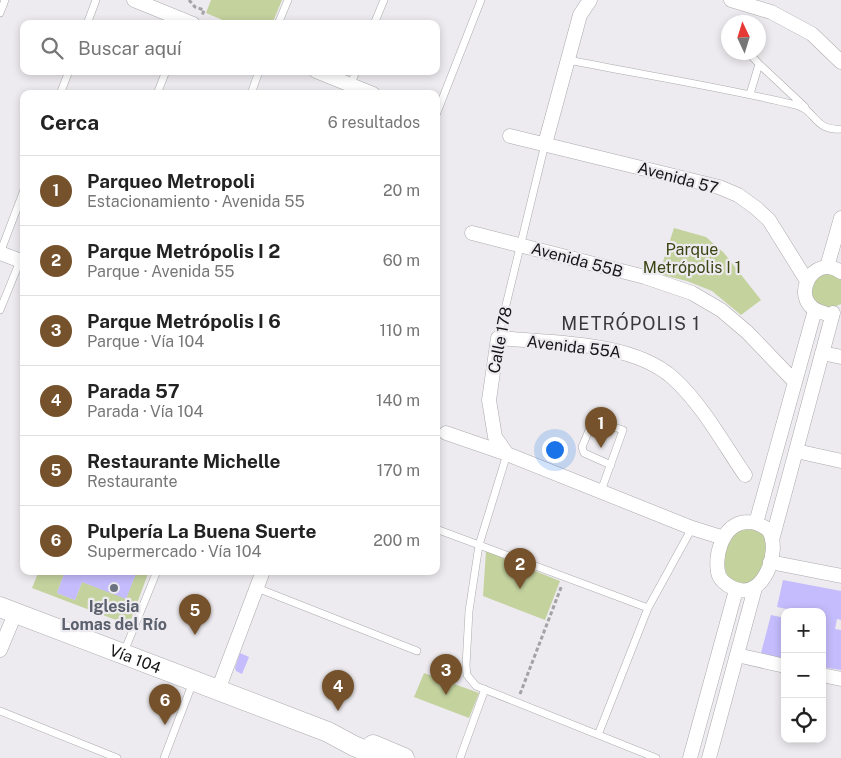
<!DOCTYPE html>
<html lang="es">
<meta charset="utf-8">
<style>
:root{--surface:#fff;--page:#f2f2f2;--text:#222;--muted:#767676;--line:#e0e0e0;--accent:#75522b}
body{margin:0;font-family:"Public Sans",sans-serif;background:var(--page);color:var(--text)}
.controls{position:absolute;right:15px;bottom:15px;display:grid;overflow:hidden;border-radius:10px;box-shadow:0 2px 8px #0003}
.controls button{width:45px;height:45px;display:grid;place-items:center;padding:0;border:0;border-bottom:1px solid var(--line);background:var(--surface);color:var(--text);font:25px sans-serif}
.compass{position:absolute;left:721px;top:15px;width:45px;height:45px;border-radius:50%;background:var(--surface);box-shadow:0 2px 8px #0003;rotate:356deg}
.you{position:absolute;left:554px;top:449px;width:18px;height:18px;margin:-12px;border:4px solid #fff;border-radius:50%;background:#1a73e8;box-shadow:0 0 0 8px #1a73e833}
.badge{display:grid;place-items:center;width:32px;height:32px;border-radius:50%;background:var(--accent);color:#fff;font-size:16px;font-weight:700}
.pin{position:absolute;translate:-50% -41px;filter:drop-shadow(0 1px 2px #0008)}
.pin::after{content:'';position:absolute;top:26px;width:18px;height:15px;background:inherit;clip-path:polygon(0 0,100% 0,50% 100%)}
.list{margin:0;padding:0;list-style:none}
h2{display:flex;justify-content:space-between;align-items:center;height:65px;margin:0;padding:0 20px;font-size:21px}
h2 small{font-size:16px;font-weight:400;color:var(--muted)}
.list li{display:grid;grid-template-columns:32px 1fr auto;gap:15px;align-items:center;box-sizing:border-box;height:70px;padding:0 20px;border-top:1px solid var(--line)}
.list b{display:block;font-size:19px;white-space:nowrap}
.list p{margin:0;font-size:16px;white-space:nowrap;color:var(--muted)}
.list em{font-size:16px;font-style:normal;color:var(--muted)}
.icon{flex:none;width:28px;height:28px;fill:none;stroke:currentColor;stroke-width:2;stroke-linecap:round;stroke-linejoin:round}
.map{position:relative;flex:none;width:841px;height:758px;overflow:hidden}
.search{position:absolute;background:var(--surface);box-shadow:0 2px 8px #0003;left:20px;top:20px;width:420px;height:55px;display:flex;align-items:center;gap:12px;box-sizing:border-box;padding:0 18px;border-radius:10px;color:var(--muted);font-size:19px}
.panel{position:absolute;background:var(--surface);box-shadow:0 2px 8px #0003;left:20px;top:90px;width:420px;height:485px;border-radius:10px}
.map>svg:first-child{display:block}
.green{fill:#c4d29e}
.building{fill:#c4bcfc}
.lines{fill:none;stroke-linecap:round;stroke-linejoin:round}
.service-casing{stroke:#acaaad;stroke-width:8}
.minor-casing{stroke:#acaaad;stroke-width:15}
.secondary-casing{stroke:#acaaad;stroke-width:21}
.path{stroke:#a3a2a5;stroke-width:3;stroke-dasharray:4 2.5;stroke-linecap:butt}
.service{stroke:#fff;stroke-width:7}
.minor{stroke:#fff;stroke-width:14}
.secondary{stroke:#fff;stroke-width:20}
.worship-dot{fill:#6b7280;stroke:#edebef;stroke-width:2}
.labels{text-anchor:middle;dominant-baseline:central;stroke-width:4.5;stroke-linejoin:round;paint-order:stroke}
.street-label{font-size:16px;fill:#151516;stroke:#edebef}
.park-label{font-size:16px;fill:#3a4413;stroke:#edebef}
.worship-label{font-size:16px;font-weight:bold;fill:#5b616d;stroke:#edebef}
.neighbourhood-label{font-size:18px;letter-spacing:1px;fill:#39373a;stroke:#edebef}
</style>
<div class="map">
<svg width="841" height="758" viewBox="0 0 841 758">
<rect width="100%" height="100%" fill="#edebef"/>
<path class="green" d="M 211,0 L 282,0 L 272,24 L 232,24 L 206,13 Z
M 674,228 L 706,237 L 724,253 L 761,300 L 741,315 L 712,291 L 687,281 L 659,274 Z
M 825,272 L 841,278 L 841,304 L 829,309 L 813,301 L 811,283 Z
M 743,528 C 755,527 759,531 768,539 L 769,557 L 752,584 L 731,582 C 718,563 723,540 743,528 Z
M 486,551 L 560,581 L 545,620 L 483,596 Z
M 39,571 L 65,571 L 57,593 L 75,600 L 82,582 L 126,598 L 137,571 L 149,571 L 129,625 L 32,588 Z
M 424,673 L 479,693 L 469,718 L 414,697 Z"/>
<path class="building" d="M 65,571 L 137,571 L 126,599 L 82,582 L 75,600 L 57,593 Z
M 783,580 L 841,591 L 841,620 L 837,619 L 835,629 L 841,630 L 841,670 L 822,667 L 822,612 L 791,612 L 792,610 L 777,607 Z
M 771,615 L 785,618 L 785,659 L 761,653 Z
M 240,653 L 249,657 L 242,674 L 236,671 L 235,668 Z"/>
<g class="lines">
<defs>
<path id="service" d="M 0,13 L 5,0
M 87,24 L 96,0
M 278,24 L 288,0
M 374,24 L 384,0
M 750,54 L 759,64
M 568,60 C 644,75 721,87 796,105 C 816,110 814,131 841,129
M 60,94 L 69,71
M 157,94 L 166,71
M 251,94 L 259,71
M 347,94 L 356,71
M 750,94 L 759,64 L 805,107
M 436,115 L 481,0
M 0,253 L 24,190
M 0,310 L 20,261
M 498,338 L 545,144
M 507,454 L 479,545 L 469,611 L 466,666 L 467,675 L 476,686 L 656,758
M 601,491 L 623,430 L 595,421 L 592,423 L 582,447 L 584,453 L 611,465
M 436,529 L 648,608
M 257,588 L 417,651
M 124,652 L 157,571
M 0,711 L 117,758
M 598,735 L 648,608 L 692,528
M 164,758 L 193,682
M 460,758 L 485,689"/>
<path id="minor" d="M 134,0 L 193,24
M 731,0 L 771,12 L 812,34 L 841,62
M 316,71 L 373,94
M 510,136 L 719,187 L 738,195 L 756,208 L 769,220 L 807,281
M 545,144 L 580,15 L 590,0
M 472,233 L 645,277 L 692,293 L 721,310 L 747,332 L 795,382
M 0,253 L 24,262
M 827,267 L 841,218
M 824,313 C 786,304 812,251 841,272
M 822,353 L 841,357
M 446,433 L 507,454 L 692,528 L 724,538
M 796,451 L 841,461
M 507,454 L 495,437 L 489,400 L 498,338 C 550,343 632,341 673,378 C 702,404 723,443 745,475
M 752,522 C 758,524 765,526 769,531 C 781,550 764,602 733,588 C 726,585 719,579 718,572 C 715,555 722,528 741,523 C 744,522 749,522 752,522 Z
M 756,523 L 815,310
M 772,540 L 833,313
M 770,562 L 841,576
M 0,650 L 15,614
M 737,655 L 785,666
M 822,675 L 841,679
M 218,690 L 263,571
M 690,758 L 736,590
M 709,758 L 755,588"/>
<g id="secondary">
<path id="s1" d="M 0,607 L 328,732 L 354,746 L 383,758"/>
<path d="M 373,745 L 404,758"/>
</g>
</defs>
<use href="#service" class="service-casing"/>
<use href="#minor" class="minor-casing"/>
<use href="#secondary" class="secondary-casing"/>
<path class="path" d="M 189,0 L 195,7 L 204,10 L 202,16
M 520,694 L 562,585"/>
<use href="#service" class="service"/>
<use href="#minor" class="minor"/>
<use href="#secondary" class="secondary"/>
</g>
<circle class="worship-dot" cx="114" cy="588" r="5"/>
<g class="labels">
<g class="street-label">
<text transform="translate(678 178) rotate(15)">Avenida 57</text>
<text transform="translate(577 260) rotate(15)">Avenida 55B</text>
<text transform="translate(500 340) rotate(-79)">Calle 178</text>
<text transform="translate(574 347) rotate(7)">Avenida 55A</text>
<text stroke="none"><textPath href="#s1" startOffset="145">Vía 104</textPath></text>
</g>
<g class="park-label">
<text x="692" y="249">Parque<tspan x="692" dy="18">Metrópolis I 1</tspan></text>
</g>
<g class="worship-label">
<text x="114" y="606">Iglesia<tspan x="114" dy="18">Lomas del Río</tspan></text>
</g>
<g class="neighbourhood-label">
<text x="631" y="323">METRÓPOLIS 1</text>
</g>
</g>
</svg>
<div class="controls">
<button>+</button>
<button>−</button>
<button><svg class="icon" aria-label="locate" viewBox="0 0 24 24"><circle cx="12" cy="12" r="6"/><path d="M12 2v4M12 18v4M2 12h4M18 12h4"/></svg></button>
</div>
<svg class="compass" viewBox="-18 -18 36 36"><path d="M0-13l5 13h-10z" fill="#e53935"/><path d="M0 13l5-13h-10z" fill="#767676"/></svg>
<div class="you"></div>
<div class="pin badge" style="left:601px;top:448px">1</div>
<div class="pin badge" style="left:520px;top:589px">2</div>
<div class="pin badge" style="left:446px;top:695px">3</div>
<div class="pin badge" style="left:338px;top:711px">4</div>
<div class="pin badge" style="left:195px;top:635px">5</div>
<div class="pin badge" style="left:165px;top:725px">6</div>
<div class="search"><svg class="icon" aria-label="search" viewBox="0 0 24 24"><circle cx="10" cy="10" r="6"/><path d="M15 15l6 6"/></svg>Buscar aquí</div>
<section class="panel">
<h2>Cerca<small>6 resultados</small></h2>
<ul class="list">
<li><span class="badge">1</span><div><b>Parqueo Metropoli</b><p>Estacionamiento · Avenida 55</p></div><em>20 m</em></li>
<li><span class="badge">2</span><div><b>Parque Metrópolis I 2</b><p>Parque · Avenida 55</p></div><em>60 m</em></li>
<li><span class="badge">3</span><div><b>Parque Metrópolis I 6</b><p>Parque · Vía 104</p></div><em>110 m</em></li>
<li><span class="badge">4</span><div><b>Parada 57</b><p>Parada · Vía 104</p></div><em>140 m</em></li>
<li><span class="badge">5</span><div><b>Restaurante Michelle</b><p>Restaurante</p></div><em>170 m</em></li>
<li><span class="badge">6</span><div><b>Pulpería La Buena Suerte</b><p>Supermercado · Vía 104</p></div><em>200 m</em></li>
</ul>
</section>
</div>
